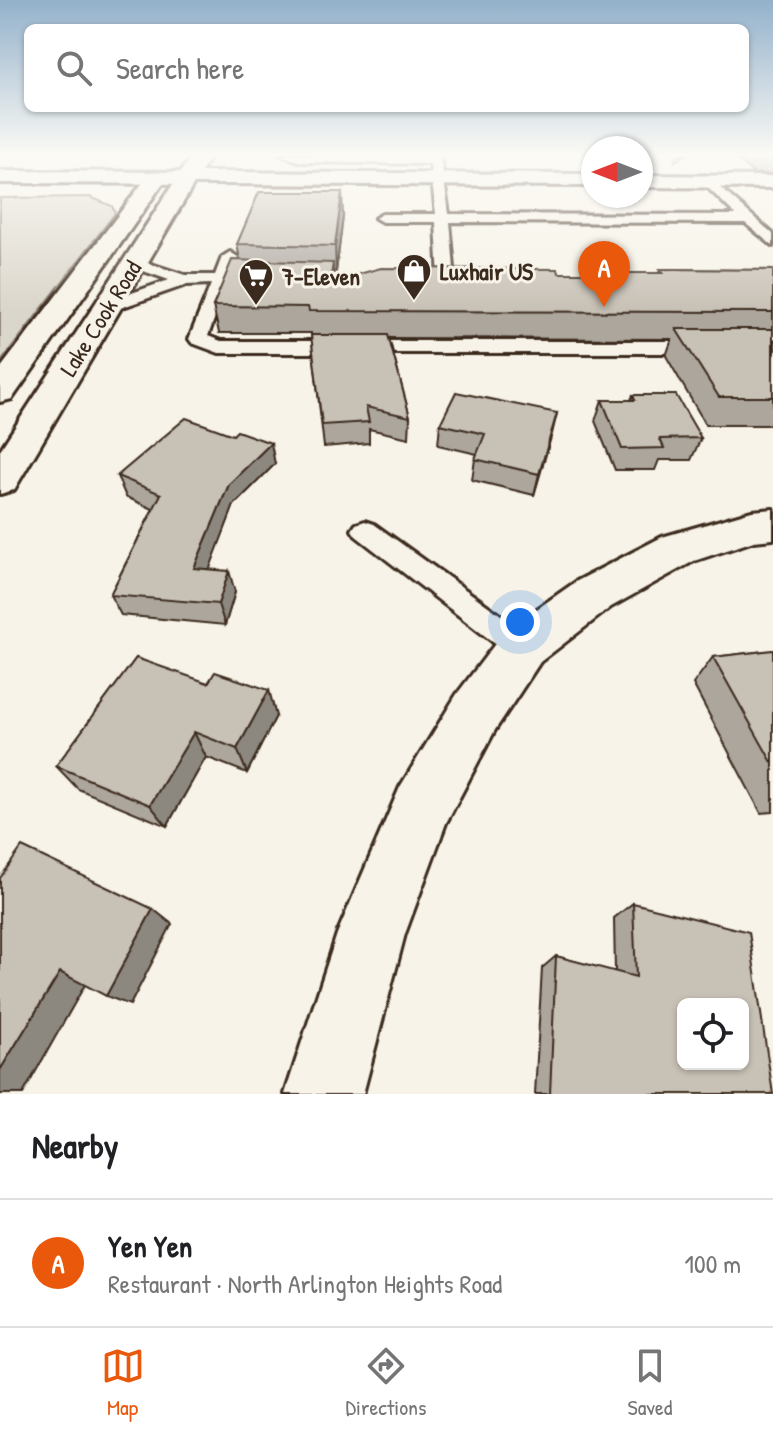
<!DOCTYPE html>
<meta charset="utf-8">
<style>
:root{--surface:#fff;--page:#f2f2f2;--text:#202124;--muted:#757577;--line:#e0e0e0;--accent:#ea580c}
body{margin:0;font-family:"Patrick Hand",sans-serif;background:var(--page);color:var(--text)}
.controls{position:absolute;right:24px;bottom:24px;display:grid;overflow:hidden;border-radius:12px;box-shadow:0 2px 6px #0004}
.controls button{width:72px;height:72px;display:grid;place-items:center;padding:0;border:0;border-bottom:2px solid var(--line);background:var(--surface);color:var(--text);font:40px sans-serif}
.compass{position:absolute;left:581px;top:136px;width:72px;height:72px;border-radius:50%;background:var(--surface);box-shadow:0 2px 6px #0004;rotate:270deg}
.you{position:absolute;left:520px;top:622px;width:28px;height:28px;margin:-20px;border:6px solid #fff;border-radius:50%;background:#1a73e8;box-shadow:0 0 0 12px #1a73e833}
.badge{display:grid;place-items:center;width:52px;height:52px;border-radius:50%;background:var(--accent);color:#fff;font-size:26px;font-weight:700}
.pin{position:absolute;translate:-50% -66px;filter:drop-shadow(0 2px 4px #0008)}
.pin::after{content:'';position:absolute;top:42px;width:28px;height:24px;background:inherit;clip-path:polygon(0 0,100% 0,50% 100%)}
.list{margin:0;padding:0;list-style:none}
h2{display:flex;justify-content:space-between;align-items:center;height:104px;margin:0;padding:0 32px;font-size:34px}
h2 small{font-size:26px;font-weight:400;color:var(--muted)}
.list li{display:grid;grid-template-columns:52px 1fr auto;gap:24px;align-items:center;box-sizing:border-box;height:128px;padding:0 32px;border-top:2px solid var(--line)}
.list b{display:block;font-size:30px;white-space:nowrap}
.list p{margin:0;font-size:26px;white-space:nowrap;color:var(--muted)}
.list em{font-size:26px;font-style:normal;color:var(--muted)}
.icon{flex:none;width:44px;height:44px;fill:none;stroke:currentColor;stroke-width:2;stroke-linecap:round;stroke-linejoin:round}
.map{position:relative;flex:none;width:773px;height:1094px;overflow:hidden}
.search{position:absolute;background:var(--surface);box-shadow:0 2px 6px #0004;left:24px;right:24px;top:24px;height:88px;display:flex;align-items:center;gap:20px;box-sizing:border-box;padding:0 28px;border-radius:12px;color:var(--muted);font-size:30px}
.sheet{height:232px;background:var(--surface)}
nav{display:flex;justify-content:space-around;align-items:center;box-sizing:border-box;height:112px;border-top:2px solid var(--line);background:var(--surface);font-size:22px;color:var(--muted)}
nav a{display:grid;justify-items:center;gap:4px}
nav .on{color:var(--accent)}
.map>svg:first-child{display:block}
.green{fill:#dbd6cb;stroke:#8b8074;stroke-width:2}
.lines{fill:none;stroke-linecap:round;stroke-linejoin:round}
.service-casing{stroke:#3b2a1e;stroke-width:6}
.minor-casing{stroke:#3b2a1e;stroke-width:6}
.secondary-casing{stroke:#3b2a1e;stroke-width:6}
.primary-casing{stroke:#3b2a1e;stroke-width:6}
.service{fill:#f7f3e8;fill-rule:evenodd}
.minor{fill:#f7f3e8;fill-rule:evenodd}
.secondary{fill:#f7f3e8;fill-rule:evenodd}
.primary{fill:#f7f3e8;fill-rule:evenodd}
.wall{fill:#aca69d;stroke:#3b2a1e;stroke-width:2}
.shaded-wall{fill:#8c877f;stroke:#3b2a1e;stroke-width:2}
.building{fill:#c8c1b6;stroke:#3b2a1e;stroke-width:2;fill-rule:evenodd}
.labels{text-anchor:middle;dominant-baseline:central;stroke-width:6;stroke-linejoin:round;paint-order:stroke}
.far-poi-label{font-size:24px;font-weight:bold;fill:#3b2a1e;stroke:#f7f3e8;text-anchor:start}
.far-street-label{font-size:24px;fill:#3b2a1e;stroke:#f7f3e8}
</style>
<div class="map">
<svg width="773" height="1094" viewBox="0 0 773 1094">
<rect width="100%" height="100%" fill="#f7f3e8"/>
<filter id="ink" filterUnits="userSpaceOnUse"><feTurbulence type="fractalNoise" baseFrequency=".0125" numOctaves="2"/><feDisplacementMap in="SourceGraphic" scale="16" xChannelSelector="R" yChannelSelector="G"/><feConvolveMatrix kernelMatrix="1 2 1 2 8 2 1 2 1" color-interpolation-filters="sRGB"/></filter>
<g filter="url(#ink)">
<path class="green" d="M 90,197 L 112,206 L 115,213 L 0,363 L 0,198 Z"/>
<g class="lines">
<defs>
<path id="service" d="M 280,155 L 440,155 L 449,214 L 736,215 L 705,185 L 703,182 L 709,178 L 773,234 L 773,246 L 745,223 L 450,222 L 455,280 L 447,285 L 439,280 L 436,222 L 382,222 L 375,218 L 382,214 L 436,214 L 430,164 L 302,162 Z
M 230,252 L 238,257 L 231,275 L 257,274 L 265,279 L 257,284 L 227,284 L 208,336 L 221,341 L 773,341 L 773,353 L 219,353 L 192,343 L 189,339 L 211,284 L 186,285 L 106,313 L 98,308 L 100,304 L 169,280 L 129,266 L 129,260 L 139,260 L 185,275 L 215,275 L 222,257 Z
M 365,521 L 374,524 L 533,638 L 537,647 L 533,656 L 522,660 L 511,656 L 356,536 L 352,530 L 356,524 Z"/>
<path id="minor" d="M 773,509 L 773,539 L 754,541 L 694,561 L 611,607 L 540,662 L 495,730 L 446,823 L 405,934 L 363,1094 L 285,1094 L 337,934 L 400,787 L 457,694 L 504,632 L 577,581 L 662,537 L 752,511 Z"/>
<path id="secondary" d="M 0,171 L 593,174 L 593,186 L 0,183 Z
M 641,175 L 773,176 L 773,188 L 641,187 Z"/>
<path id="primary" d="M 192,155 L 211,155 L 14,490 L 0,494 L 0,450 Z
M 155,174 L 165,180 L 12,399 L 0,402 L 0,369 L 148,176 Z"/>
</defs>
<use href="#service" class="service-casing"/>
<use href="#minor" class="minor-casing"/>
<use href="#secondary" class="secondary-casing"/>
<use href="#primary" class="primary-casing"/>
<use href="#service" class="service"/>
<use href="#minor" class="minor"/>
<use href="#secondary" class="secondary"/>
<use href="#primary" class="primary"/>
</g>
<path class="wall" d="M 733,155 L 773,155 L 773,174 L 753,173 Z
M 343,216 L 336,272 L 333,271 L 334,281 L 559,273 L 659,273 L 660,269 L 773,270 L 773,425 L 706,425 L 666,356 L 672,339 L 389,338 L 410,417 L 409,438 L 369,429 L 369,443 L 324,447 L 311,333 L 219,333 L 213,306 L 240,260 L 237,244 Z
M 633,395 L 701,438 L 691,460 L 659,460 L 655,470 L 615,470 L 595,421 L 602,400 L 631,400 Z
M 557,413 L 534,495 L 472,480 L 475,459 L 477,454 L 438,445 L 440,424 Z
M 233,435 L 275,464 L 234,505 L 209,569 L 235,592 L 225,625 L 121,615 L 110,595 L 153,509 L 126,497 L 117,476 Z
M 773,650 L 773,812 L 761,813 L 693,684 L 713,657 Z
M 136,658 L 276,716 L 247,773 L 206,757 L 167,826 L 78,789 L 56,766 Z
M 633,903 L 773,1094 L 535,1094 L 542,968 L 556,956 L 615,972 L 614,918 Z"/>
<path class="shaded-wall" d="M 677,155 L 685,155 L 675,161 Z
M 342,192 L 343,216 L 336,272 L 335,246 Z
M 333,263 L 334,288 L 330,282 Z
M 557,413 L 552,434 L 534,495 L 539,474 Z
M 271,443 L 275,464 L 234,505 L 202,589 L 194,568 L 229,484 Z
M 229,571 L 235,592 L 225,625 L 218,604 Z
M 269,690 L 276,716 L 247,773 L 237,749 Z
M 194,732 L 206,757 L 167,826 L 150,805 Z
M 153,909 L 172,924 L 130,1005 L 106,996 Z
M 60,972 L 86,983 L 23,1094 L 0,1094 L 0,1070 Z"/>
<path class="building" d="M 259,192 L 342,192 L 335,246 L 237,244 Z
M 232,260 L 333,263 L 330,282 L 381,268 L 558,269 L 559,273 L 663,273 L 660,269 L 773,270 L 773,312 L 309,311 L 308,307 L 213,306 Z
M 676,329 L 773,329 L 773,397 L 719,397 Z
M 311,335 L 388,335 L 410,417 L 366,407 L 369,422 L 322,425 Z
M 456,392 L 557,413 L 539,474 L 475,459 L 485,434 L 440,424 Z
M 633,395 L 676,395 L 701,438 L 660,439 L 664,448 L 622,449 L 602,400 L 635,400 Z
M 186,418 L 233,435 L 237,431 L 271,443 L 229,484 L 194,568 L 229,571 L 218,604 L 110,595 L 161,494 L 117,476 Z
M 773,650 L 773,764 L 713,657 Z
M 136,658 L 208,683 L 215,672 L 269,690 L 237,749 L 194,732 L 150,805 L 56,766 Z
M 22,847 L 153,909 L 106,996 L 60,972 L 0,1070 L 0,878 Z
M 633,903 L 749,932 L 773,1094 L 550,1094 L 556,956 L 636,977 ZM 683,1004 L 743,1004 L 743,1064 L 683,1064 Z"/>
</g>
<linearGradient id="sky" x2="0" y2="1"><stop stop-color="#93b1cb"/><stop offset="0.5" stop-color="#fbfaf5"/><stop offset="1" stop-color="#fbfaf5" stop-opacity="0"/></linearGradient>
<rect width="773" height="309" fill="url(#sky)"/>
<defs>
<symbol id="shop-pin" viewBox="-11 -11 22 30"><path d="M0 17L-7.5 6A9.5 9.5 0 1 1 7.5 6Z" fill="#3b2a1e" stroke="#f7f3e8"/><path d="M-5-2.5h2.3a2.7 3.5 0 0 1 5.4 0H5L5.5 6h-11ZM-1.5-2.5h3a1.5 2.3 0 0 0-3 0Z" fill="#fff"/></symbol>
<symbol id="supermarket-pin" viewBox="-11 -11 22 30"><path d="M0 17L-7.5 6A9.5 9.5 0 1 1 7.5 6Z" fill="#3b2a1e" stroke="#f7f3e8"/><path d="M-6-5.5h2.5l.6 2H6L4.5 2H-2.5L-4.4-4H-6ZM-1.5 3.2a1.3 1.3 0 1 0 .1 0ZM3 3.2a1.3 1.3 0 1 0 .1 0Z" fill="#fff"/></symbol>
</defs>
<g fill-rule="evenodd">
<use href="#shop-pin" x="394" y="251" width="40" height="54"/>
<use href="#supermarket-pin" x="236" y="256" width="40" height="54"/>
</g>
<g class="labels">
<g class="far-poi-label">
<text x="440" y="271">Luxhair US</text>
<text x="282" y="276">7-Eleven</text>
</g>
<g class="far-street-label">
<text transform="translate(100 318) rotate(-58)">Lake Cook Road</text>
</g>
</g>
</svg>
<div class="controls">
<button><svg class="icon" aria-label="locate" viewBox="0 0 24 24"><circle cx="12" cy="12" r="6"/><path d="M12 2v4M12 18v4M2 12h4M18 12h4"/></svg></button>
</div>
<svg class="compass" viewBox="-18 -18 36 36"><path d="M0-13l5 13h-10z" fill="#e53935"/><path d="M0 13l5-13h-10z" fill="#757577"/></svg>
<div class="you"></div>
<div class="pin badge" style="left:604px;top:307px">A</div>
<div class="search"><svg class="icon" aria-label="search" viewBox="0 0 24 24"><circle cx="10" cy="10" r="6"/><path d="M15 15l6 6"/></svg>Search here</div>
</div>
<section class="sheet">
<h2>Nearby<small></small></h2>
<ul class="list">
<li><span class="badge">A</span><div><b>Yen Yen</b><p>Restaurant · North Arlington Heights Road</p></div><em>100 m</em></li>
</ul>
</section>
<nav>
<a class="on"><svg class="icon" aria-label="map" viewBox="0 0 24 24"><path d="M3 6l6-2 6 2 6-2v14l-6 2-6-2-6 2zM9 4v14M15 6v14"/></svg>Map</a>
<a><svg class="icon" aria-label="directions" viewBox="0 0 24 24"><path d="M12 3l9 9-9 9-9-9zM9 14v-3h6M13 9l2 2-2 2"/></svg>Directions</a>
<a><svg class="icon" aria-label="saved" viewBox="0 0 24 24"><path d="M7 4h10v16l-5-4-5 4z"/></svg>Saved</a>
</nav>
